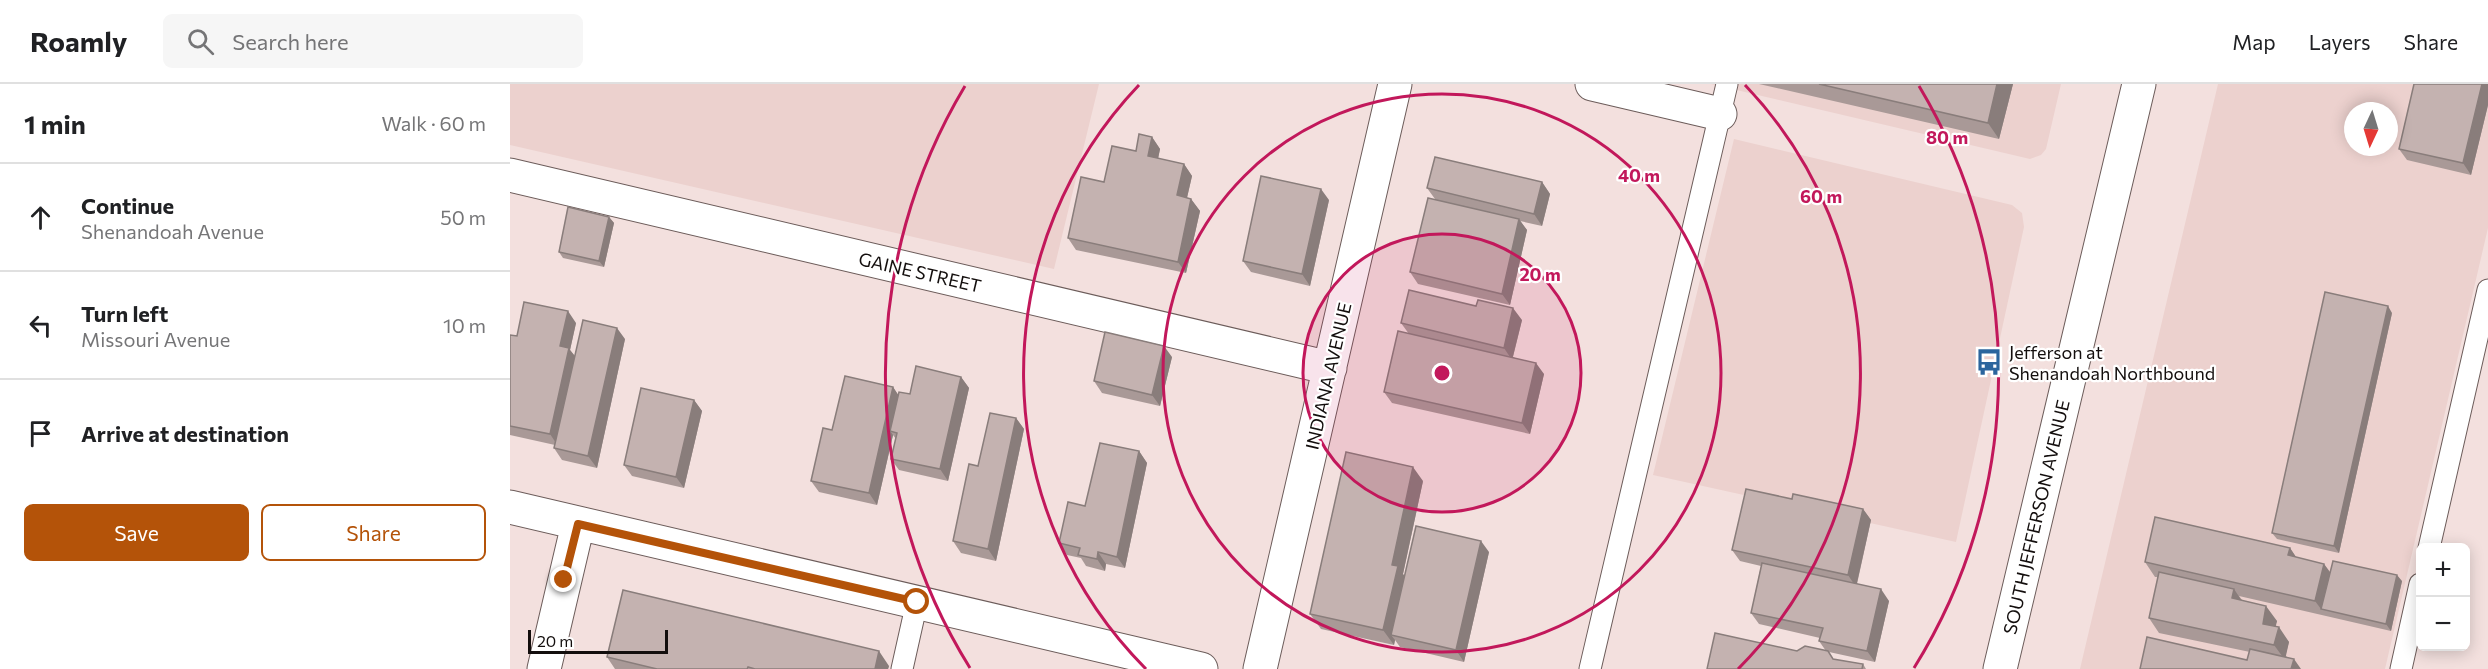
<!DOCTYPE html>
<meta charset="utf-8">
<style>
:root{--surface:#fff;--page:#f6f6f6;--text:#202124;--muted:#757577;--line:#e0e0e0;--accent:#b45309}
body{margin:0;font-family:Commissioner,sans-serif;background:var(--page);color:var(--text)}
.controls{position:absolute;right:18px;bottom:18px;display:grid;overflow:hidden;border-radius:9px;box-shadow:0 3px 15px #0003}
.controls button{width:54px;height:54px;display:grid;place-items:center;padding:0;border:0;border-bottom:2px solid var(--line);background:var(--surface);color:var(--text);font:30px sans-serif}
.compass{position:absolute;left:1834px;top:18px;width:54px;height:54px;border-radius:50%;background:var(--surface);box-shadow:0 3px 15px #0003;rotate:184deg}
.scale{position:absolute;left:18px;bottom:15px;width:140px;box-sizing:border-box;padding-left:6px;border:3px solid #130e0d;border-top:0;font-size:16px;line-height:21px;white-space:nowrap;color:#130e0d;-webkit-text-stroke:4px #fff;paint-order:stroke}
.stop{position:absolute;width:18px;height:18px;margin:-14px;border:4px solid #b45309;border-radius:50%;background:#fff}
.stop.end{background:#b45309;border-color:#fff;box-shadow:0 2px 6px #0008}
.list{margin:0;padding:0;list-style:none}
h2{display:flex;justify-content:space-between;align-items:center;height:78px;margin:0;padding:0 24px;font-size:26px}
h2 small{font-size:20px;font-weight:400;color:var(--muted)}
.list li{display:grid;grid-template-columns:39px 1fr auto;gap:18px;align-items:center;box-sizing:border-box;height:108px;padding:0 24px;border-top:2px solid var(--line)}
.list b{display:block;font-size:22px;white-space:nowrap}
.list p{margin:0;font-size:20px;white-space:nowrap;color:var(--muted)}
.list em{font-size:20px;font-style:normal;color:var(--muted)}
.actions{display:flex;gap:12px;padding:18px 24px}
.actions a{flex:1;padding:14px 0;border:2px solid var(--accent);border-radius:9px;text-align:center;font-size:21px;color:var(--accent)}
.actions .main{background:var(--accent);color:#fff}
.icon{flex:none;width:33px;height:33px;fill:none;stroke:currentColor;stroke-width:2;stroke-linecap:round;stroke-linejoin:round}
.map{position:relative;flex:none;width:1978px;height:585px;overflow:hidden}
header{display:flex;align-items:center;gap:36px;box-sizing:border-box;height:84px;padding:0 30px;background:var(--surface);border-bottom:2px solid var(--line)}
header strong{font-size:28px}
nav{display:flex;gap:33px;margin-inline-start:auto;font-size:21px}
.search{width:420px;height:54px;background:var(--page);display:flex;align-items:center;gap:15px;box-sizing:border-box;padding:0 21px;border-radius:9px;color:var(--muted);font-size:22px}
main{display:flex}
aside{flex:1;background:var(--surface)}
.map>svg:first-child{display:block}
.built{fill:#ecd1ce;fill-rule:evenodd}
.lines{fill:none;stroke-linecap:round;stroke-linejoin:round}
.lane-casing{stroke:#6c5c5a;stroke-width:23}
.street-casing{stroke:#6c5c5a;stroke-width:35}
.primary-casing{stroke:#6c5c5a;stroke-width:35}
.lane{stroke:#fff;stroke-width:21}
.street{stroke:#fff;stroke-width:33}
.primary{stroke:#fff;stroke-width:33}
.wall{fill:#a99997}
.shaded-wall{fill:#897d7b}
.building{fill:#c4b2b0;stroke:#897d7b;stroke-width:1.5}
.route{stroke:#b45309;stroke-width:8}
.ring{fill:none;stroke:#c2185b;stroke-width:3}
.labels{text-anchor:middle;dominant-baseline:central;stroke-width:4.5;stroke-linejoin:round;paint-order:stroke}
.street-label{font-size:18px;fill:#130e0d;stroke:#fff}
.poi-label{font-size:18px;fill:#130e0d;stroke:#fff;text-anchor:start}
.centre{fill:#c2185b;stroke:#fff;stroke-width:3}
.ring-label{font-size:18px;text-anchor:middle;font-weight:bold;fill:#c2185b;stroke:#fff;stroke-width:4.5;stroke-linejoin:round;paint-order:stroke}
</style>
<header>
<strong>Roamly</strong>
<div class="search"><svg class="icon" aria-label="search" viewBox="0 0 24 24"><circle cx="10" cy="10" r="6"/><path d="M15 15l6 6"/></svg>Search here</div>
<nav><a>Map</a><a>Layers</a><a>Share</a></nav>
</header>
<main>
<aside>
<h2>1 min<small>Walk · 60 m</small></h2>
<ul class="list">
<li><svg class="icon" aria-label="ahead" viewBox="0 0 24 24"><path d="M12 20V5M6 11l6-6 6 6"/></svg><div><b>Continue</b><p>Shenandoah Avenue</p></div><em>50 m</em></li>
<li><svg class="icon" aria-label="left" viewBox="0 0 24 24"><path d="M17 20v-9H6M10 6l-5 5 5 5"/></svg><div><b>Turn left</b><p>Missouri Avenue</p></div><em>10 m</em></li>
<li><svg class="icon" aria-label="arrive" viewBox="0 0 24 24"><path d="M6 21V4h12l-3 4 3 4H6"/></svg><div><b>Arrive at destination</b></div></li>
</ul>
<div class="actions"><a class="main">Save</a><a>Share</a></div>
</aside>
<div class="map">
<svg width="1978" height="585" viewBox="0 0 1978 585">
<rect width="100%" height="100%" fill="#f3e0de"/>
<path class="built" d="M 0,0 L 589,0 L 544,185 L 0,61 Z
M 1201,0 L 1551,0 L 1536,65 L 1531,71 L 1520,75 Z
M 1708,0 L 1978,0 L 1978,144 L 1875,585 L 1570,585 ZM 1843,27 L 1879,27 L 1879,63 L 1843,63 Z
M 1224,55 L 1502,121 L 1512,129 L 1514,143 L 1446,458 L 1143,391 Z"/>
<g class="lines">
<defs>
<path id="lane" d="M 1919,464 L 1978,206
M 392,585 L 407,518
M 1080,585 L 1217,0
M 1891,585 L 1910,500"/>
<path id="street" d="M 1082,0 L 1210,30
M 0,91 L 820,284
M 0,423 L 691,585
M 34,585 L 68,440
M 750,585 L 885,0"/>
<path id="primary" d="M 1490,585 L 1629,0"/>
</defs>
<use href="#lane" class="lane-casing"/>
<use href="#street" class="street-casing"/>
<use href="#primary" class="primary-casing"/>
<use href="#lane" class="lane"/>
<use href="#street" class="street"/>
<use href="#primary" class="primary"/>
</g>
<path class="wall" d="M 1249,0 L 1503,0 L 1489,55 Z
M 1978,0 L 1978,21 L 1961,91 L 1897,76 L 1889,65 Z
M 642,53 L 650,65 L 648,75 L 674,80 L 682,92 L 677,114 L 681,115 L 690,127 L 676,189 L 566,166 L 558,154 L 594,98 L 626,67 Z
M 1032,98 L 1040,110 L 1032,142 L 1010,137 L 1017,146 L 1000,221 L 908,200 L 900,188 L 925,115 L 917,104 Z
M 819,116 L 800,202 L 741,188 L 733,177 Z
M 99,133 L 104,139 L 94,183 L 53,174 L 49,168 Z
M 1882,229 L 1829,469 L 1767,455 L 1762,449 Z
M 1012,236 L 1003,273 L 1034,290 L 1020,350 L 882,319 L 874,308 L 899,250 L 891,239 Z
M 66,239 L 60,266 L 65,272 L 115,255 L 87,384 L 52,376 L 44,364 L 45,361 L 0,351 L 0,251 L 7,252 Z
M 662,273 L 650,322 L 592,309 L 584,297 Z
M 451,293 L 459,304 L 438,397 L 389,386 L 381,375 L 386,355 L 383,351 L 367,421 L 309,408 L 301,397 L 322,346 L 383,303 L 388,311 L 400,310 Z
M 184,316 L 192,327 L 174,404 L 122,392 L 114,381 Z
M 506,334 L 514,345 L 486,477 L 451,469 L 443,457 L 468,382 Z
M 629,367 L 637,379 L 615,484 L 596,480 L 595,487 L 576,482 L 571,474 L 557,471 L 549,459 L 575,422 Z
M 913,397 L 893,490 L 895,493 L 979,468 L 954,578 L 890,563 L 885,556 L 884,561 L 811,545 L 800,530 Z
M 1282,415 L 1353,425 L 1361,436 L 1347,500 L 1379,517 L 1365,578 L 1319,568 L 1323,575 L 1353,580 L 1356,585 L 1197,585 L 1287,567 L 1316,567 L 1309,557 L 1310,554 L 1249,540 L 1241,529 L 1251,482 L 1230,477 L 1222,466 Z
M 1780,464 L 1786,473 L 1814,480 L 1820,488 L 1892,497 L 1881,547 L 1729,512 L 1732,516 L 1767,537 L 1765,542 L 1779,558 L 1775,573 L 1737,576 L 1740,568 L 1649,549 L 1639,534 L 1648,493 L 1645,493 L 1635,478 Z
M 97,573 L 379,582 L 378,585 L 105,585 Z"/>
<path class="shaded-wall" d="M 1487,0 L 1503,0 L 1489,55 L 1478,39 Z
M 1972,0 L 1978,0 L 1978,21 L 1961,91 L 1953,79 Z
M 642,53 L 650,65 L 646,84 L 638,72 Z
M 674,80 L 682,92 L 675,122 L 667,111 Z
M 1032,98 L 1040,110 L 1032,142 L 1024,130 Z
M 811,105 L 819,116 L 800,202 L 792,190 Z
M 681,115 L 690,127 L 676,189 L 668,178 Z
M 99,133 L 104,139 L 94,183 L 89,177 Z
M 1009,135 L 1017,146 L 1000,221 L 992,210 Z
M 1878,222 L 1882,229 L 1829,469 L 1824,462 Z
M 1003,224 L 1012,236 L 1002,276 L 994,264 Z
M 58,227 L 66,239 L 60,266 L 67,275 L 48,362 L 40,350 L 50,262 Z
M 107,244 L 115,255 L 87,384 L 78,372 Z
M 654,262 L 662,273 L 650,322 L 642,311 Z
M 1026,279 L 1034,290 L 1020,350 L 1012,339 Z
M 451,293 L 459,304 L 438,397 L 430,385 Z
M 383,303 L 391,315 L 380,347 L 383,351 L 367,421 L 359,409 Z
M 184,316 L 192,327 L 174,404 L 166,393 Z
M 506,334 L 514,345 L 486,477 L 478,465 Z
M 629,367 L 637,379 L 615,484 L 607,473 Z
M 903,383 L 913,397 L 893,490 L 898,497 L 881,551 L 885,556 L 884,561 L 873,546 L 882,481 Z
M 1353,425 L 1361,436 L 1346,503 L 1338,491 Z
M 971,457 L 979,468 L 954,578 L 946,566 Z
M 1780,464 L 1790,479 L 1778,471 Z
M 588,468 L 596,480 L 595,487 L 587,475 Z
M 1814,480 L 1824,494 L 1811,525 L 1805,517 Z
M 1887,491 L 1892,497 L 1881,547 L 1876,540 Z
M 1371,505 L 1379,517 L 1365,578 L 1357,567 Z
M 1724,505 L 1734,520 L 1722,514 Z
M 1756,522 L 1767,537 L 1763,554 L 1753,540 Z
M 1769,543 L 1779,558 L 1775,576 L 1764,561 Z
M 369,567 L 379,582 L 378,585 L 365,585 Z
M 1784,575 L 1791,585 L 1781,585 Z"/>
<path class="building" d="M 1309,0 L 1487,0 L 1478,39 Z
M 1904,0 L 1972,0 L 1953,79 L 1889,65 Z
M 629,50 L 642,53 L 638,72 L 674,80 L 667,111 L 681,115 L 668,178 L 558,154 L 571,93 L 594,98 L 602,62 L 626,67 Z
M 925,73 L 1032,98 L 1024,130 L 917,104 Z
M 751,92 L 811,105 L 792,190 L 733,177 Z
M 918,114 L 1009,135 L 992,210 L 900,188 Z
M 58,123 L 99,133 L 89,177 L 49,168 Z
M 899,206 L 966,222 L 968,216 L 1003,224 L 994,264 L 891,239 Z
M 1815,208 L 1878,222 L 1824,462 L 1762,449 Z
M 14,218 L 58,227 L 50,262 L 59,264 L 40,350 L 0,342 L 0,251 L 7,252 Z
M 73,236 L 107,244 L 78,372 L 44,364 Z
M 888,247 L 1026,279 L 1012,339 L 874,308 Z
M 595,248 L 654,262 L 642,311 L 584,297 Z
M 406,282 L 451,293 L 430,385 L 381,375 L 387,349 L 380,347 L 389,308 L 400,310 Z
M 335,292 L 383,303 L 359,409 L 301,397 L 313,344 L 322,346 Z
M 131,304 L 184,316 L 166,393 L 114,381 Z
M 480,329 L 506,334 L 478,465 L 443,457 L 459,380 L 468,382 Z
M 590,359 L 629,367 L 607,473 L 588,468 L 587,475 L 568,471 L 570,464 L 549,459 L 558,418 L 575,422 Z
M 836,368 L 903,383 L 882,481 L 888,482 L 873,546 L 800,530 Z
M 1236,405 L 1282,415 L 1283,410 L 1353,425 L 1338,491 L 1222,466 Z
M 1645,433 L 1780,464 L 1778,471 L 1814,480 L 1805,517 L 1635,478 Z
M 906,442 L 971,457 L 946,566 L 881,551 Z
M 1823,477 L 1887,491 L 1876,540 L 1811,525 Z
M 1252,479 L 1371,505 L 1357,567 L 1309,557 L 1313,544 L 1241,529 Z
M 1649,488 L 1724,505 L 1722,514 L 1756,522 L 1753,540 L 1769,543 L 1764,561 L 1639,534 Z
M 113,506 L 369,567 L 365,585 L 245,585 L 238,583 L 237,585 L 147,585 L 97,573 Z
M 1205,549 L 1287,567 L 1295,562 L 1318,567 L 1323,575 L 1353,580 L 1352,585 L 1197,585 Z
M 1637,553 L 1737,576 L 1740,565 L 1784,575 L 1781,585 L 1630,585 Z"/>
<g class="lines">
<path class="route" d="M 54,496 L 68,440 L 407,518"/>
</g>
<circle cx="932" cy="289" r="139" fill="#c2185b" fill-opacity=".12"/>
<g class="ring">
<circle cx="932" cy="289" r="139"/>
<circle cx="932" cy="289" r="279"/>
<path d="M636 585A418 418 0 0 1 629 1M1235 1A418 418 0 0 1 1228 585"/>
<path d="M460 584A557 557 0 0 1 455 2M1409 2A557 557 0 0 1 1404 584"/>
</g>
<defs>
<symbol id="bus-bare" viewBox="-9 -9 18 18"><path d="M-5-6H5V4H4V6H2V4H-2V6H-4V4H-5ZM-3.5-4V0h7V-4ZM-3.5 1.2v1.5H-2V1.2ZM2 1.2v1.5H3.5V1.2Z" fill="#2b659d" stroke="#fff" stroke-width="2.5" paint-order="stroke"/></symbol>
</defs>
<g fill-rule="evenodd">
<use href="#bus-bare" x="1460" y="259" width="38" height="38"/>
</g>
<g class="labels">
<g class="street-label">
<text transform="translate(410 188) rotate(13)">GAINE STREET</text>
<text transform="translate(818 292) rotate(-77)">INDIANA AVENUE</text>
<text transform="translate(1526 433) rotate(-77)">SOUTH JEFFERSON AVENUE</text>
</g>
<g class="poi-label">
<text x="1499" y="268">Jefferson at<tspan x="1499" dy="21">Shenandoah Northbound</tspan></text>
</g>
</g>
<circle cx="932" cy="289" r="9" class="centre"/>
<g class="ring-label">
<text x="1437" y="60">80 m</text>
<text x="1129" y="98">40 m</text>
<text x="1311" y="119">60 m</text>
<text x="1030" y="197">20 m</text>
</g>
</svg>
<div class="controls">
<button>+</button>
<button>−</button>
</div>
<svg class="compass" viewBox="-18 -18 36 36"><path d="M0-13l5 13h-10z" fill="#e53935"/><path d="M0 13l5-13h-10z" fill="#757577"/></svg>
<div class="scale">20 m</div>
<div class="stop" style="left:407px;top:518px"></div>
<div class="stop end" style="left:54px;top:496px"></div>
</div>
</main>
